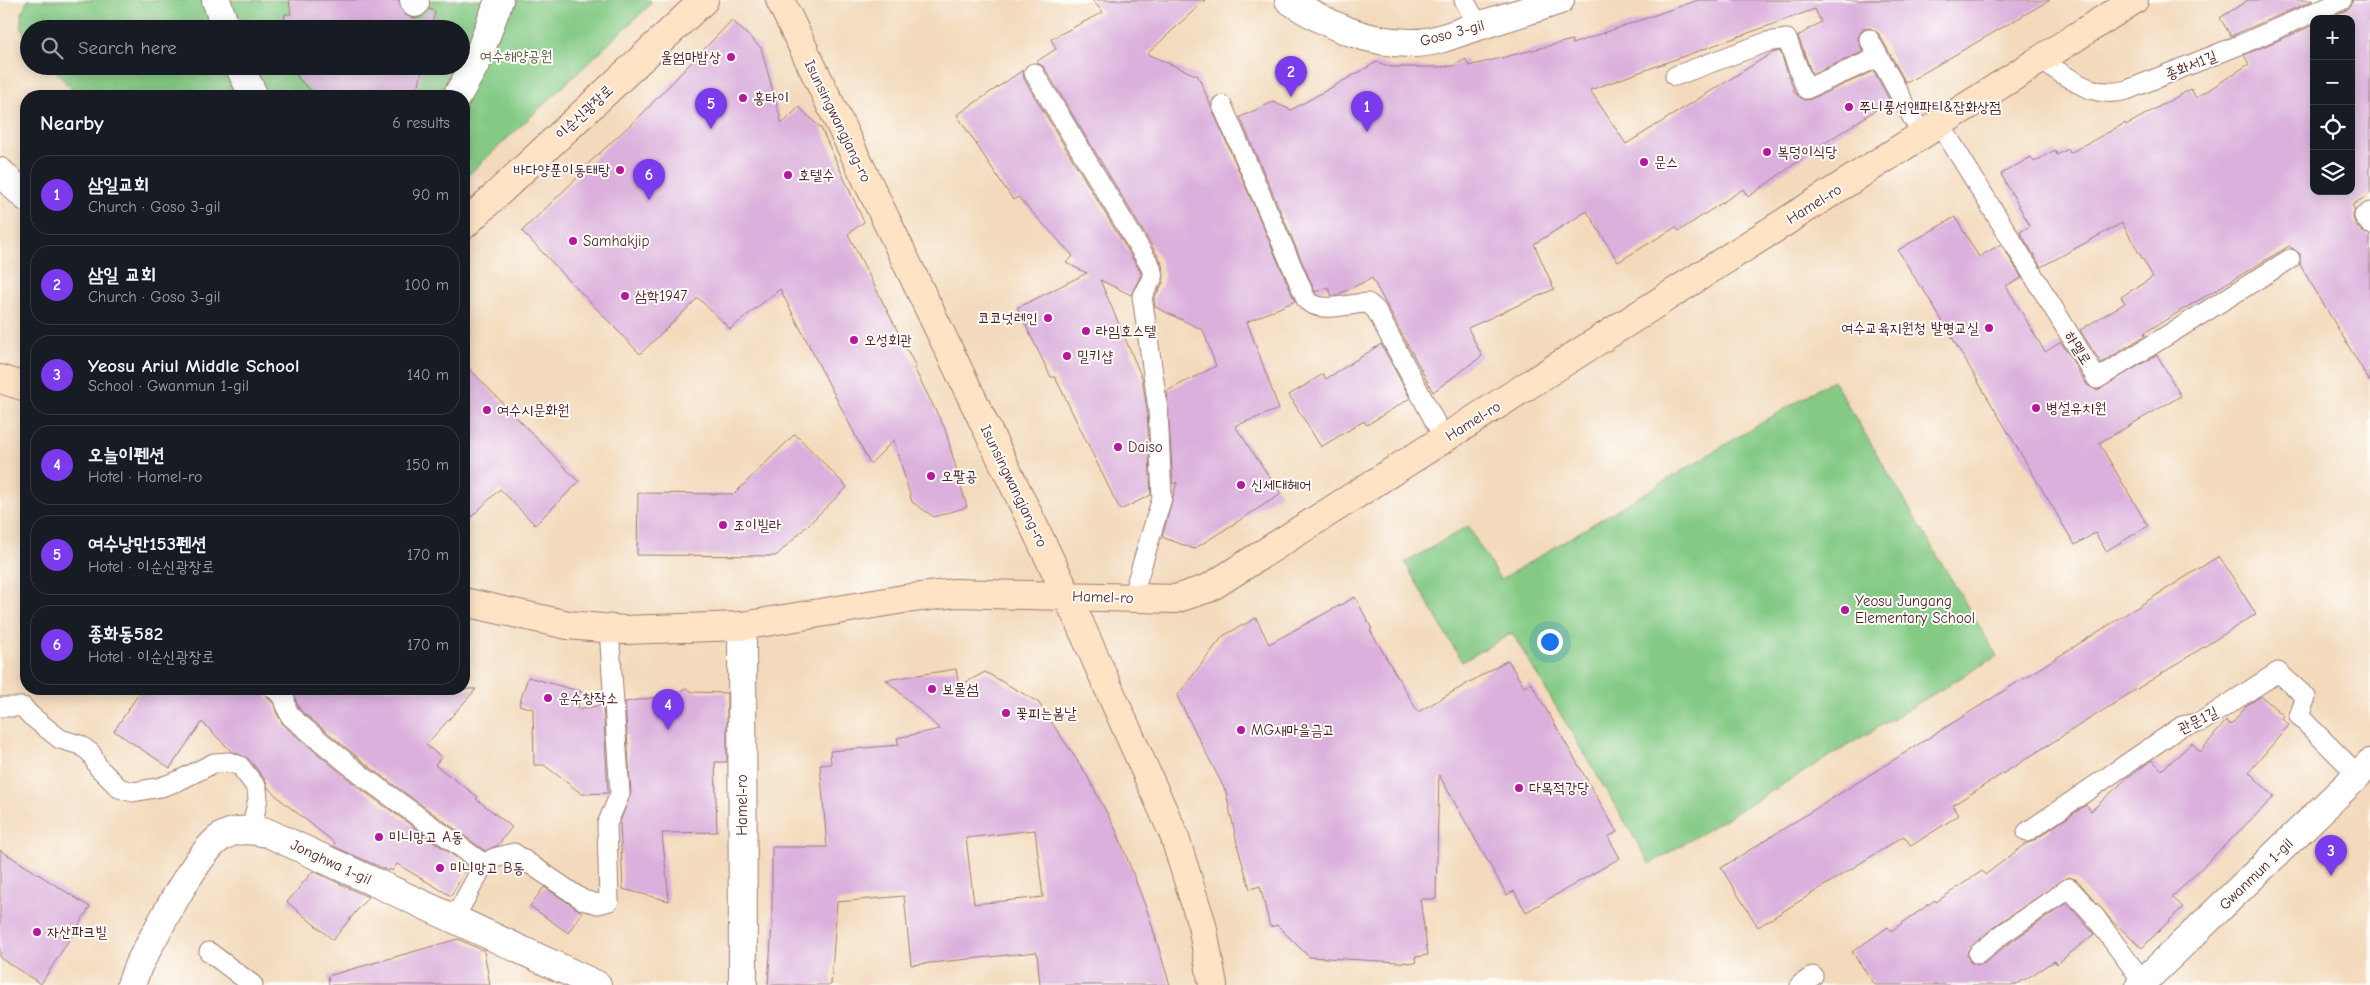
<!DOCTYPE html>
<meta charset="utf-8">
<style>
:root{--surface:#171b24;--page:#20242c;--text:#f1f3f6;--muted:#9ea1a6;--line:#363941;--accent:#7c3aed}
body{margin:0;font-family:"Comic Neue","Poor Story",sans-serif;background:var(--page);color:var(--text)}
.controls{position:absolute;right:15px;top:15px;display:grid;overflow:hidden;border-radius:10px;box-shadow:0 2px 12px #0003}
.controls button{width:45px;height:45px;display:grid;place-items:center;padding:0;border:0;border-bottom:1px solid var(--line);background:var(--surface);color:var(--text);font:25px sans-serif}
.you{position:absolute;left:1549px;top:641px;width:18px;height:18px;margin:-12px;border:4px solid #fff;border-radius:50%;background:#1a73e8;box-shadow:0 0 0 8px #1a73e833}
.badge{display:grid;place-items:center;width:32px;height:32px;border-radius:50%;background:var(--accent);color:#fff;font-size:16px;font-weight:700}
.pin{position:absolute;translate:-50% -41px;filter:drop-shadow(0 1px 2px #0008)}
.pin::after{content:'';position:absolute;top:26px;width:18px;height:15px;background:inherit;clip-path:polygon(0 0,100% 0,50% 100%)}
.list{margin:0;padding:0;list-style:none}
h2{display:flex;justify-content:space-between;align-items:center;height:65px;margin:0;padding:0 20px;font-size:21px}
h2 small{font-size:16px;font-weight:400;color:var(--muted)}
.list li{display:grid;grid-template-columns:32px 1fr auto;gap:15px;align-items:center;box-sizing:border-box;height:80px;margin:0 10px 10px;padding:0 10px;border:1px solid var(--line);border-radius:20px}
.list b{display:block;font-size:19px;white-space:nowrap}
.list p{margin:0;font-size:16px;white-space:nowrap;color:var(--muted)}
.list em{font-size:16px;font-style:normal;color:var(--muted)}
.icon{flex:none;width:28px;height:28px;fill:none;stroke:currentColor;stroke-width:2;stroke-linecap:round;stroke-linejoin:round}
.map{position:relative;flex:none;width:2370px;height:985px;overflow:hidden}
.search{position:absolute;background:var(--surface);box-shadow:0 2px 12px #0003;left:20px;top:20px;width:450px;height:55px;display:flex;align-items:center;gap:12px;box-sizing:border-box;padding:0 18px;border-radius:28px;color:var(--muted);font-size:19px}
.panel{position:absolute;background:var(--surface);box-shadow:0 2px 12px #0003;left:20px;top:90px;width:450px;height:605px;border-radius:20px}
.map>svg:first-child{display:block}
.green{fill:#84ca85;stroke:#677458}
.building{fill:#dbb0dd;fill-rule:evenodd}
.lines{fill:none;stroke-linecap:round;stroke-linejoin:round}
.lane-casing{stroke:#9e7c74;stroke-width:21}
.street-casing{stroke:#9e7c74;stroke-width:30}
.secondary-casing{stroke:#9e7c74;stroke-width:30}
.lane{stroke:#fff;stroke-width:19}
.street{stroke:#fff;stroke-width:28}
.secondary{stroke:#fee4c5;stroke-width:28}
.poi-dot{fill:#b5179e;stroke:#fdfcf7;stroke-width:2}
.labels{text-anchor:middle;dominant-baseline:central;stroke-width:4;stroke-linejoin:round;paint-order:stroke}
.street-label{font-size:15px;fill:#4a1f2b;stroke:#fdfcf7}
.park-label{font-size:15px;fill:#5e5b4a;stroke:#fdfcf7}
.poi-label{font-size:15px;fill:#4a1f2b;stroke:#fdfcf7;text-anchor:start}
</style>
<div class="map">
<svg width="2370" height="985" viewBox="0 0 2370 985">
<rect width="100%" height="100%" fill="#fdfcf7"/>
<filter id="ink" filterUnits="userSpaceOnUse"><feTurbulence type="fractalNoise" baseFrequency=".02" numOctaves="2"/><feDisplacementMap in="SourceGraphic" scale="10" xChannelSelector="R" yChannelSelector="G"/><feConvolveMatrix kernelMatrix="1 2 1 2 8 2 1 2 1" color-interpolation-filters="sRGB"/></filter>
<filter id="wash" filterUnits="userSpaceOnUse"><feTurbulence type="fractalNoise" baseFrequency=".0096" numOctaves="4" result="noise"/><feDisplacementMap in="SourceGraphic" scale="20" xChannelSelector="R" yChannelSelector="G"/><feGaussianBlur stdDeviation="1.12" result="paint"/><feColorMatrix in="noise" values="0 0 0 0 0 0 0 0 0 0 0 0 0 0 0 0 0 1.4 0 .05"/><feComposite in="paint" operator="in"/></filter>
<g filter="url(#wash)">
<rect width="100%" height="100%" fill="#f3dabc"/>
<path class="green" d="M 28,0 L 650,0 L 651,4 L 464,179 L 464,96 L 78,96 L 51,66 L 461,66 L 461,29 L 29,29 L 29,42 C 18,27 19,16 28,0 Z
M 1833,380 L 1997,656 L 1650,864 L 1512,633 L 1462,662 L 1405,563 L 1468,526 L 1500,580 Z"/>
<g id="blocks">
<path class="building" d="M 289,0 L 399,0 L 404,14 L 412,18 L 420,18 L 429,9 L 435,11 L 431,29 L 284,29 L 285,14 L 291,14 Z
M 1092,0 L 1205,0 L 1147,54 L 1198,76 L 1295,301 L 1247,322 L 1279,409 L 1235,426 L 1281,494 L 1194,549 L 1162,537 L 1177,482 L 1173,484 L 1167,391 L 1216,366 L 1203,330 L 1155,307 L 1154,298 L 1163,283 L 1164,275 L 1161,261 L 1044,67 L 1036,62 L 1056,49 L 1051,39 L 1103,12 Z
M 1698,0 L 2050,0 L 1906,83 L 1879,34 L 1870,28 L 1863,29 L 1858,38 L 1863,52 L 1812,74 L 1798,36 L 1821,22 L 1815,9 L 1590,90 L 1626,144 L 1772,53 L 1780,51 L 1795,93 L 1804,100 L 1811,99 L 1874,71 L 1890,101 L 1823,144 L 1748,197 L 1743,189 L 1679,231 L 1676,227 L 1618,262 L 1587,211 L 1534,244 L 1554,289 L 1468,328 L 1482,356 L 1433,392 L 1372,278 L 1335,296 L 1332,296 L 1328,287 L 1315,292 L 1240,117 L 1273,102 L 1291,110 L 1377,62 L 1392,67 L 1439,67 L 1453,66 L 1466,59 L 1469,66 L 1572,40 L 1572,44 Z
M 2248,0 L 2314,0 L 2231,36 L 2220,18 Z
M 2353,0 L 2370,0 L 2370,194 L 2352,205 L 2355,209 L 2353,217 L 2355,223 L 2361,231 L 2370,235 L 2370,382 L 2300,265 L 2300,254 L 2289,246 L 2144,333 L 2146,335 L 2101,363 L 2080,330 L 2125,303 L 2121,297 L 2153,277 L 2122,223 L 2041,267 L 2020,232 L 2030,226 L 2001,174 L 2031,157 L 2034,162 L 2055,150 L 2057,155 L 2068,149 L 2070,153 L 2125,123 L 2126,125 L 2191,89 L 2196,98 L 2249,64 L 2244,55 L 2314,25 L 2314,191 L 2351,191 L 2351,19 L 2327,19 L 2347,10 L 2351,6 Z
M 732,20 L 761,48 L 782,124 L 799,107 L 821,128 L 864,222 L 848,234 L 916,367 L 914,368 L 945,429 L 967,507 L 934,517 L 912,502 L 894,440 L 870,464 L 780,289 L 730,329 L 698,298 L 640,354 L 522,231 L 579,176 L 577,174 L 642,114 Z
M 292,66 L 423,66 L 419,85 L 404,96 L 316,96 L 299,79 Z
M 1023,70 L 1024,79 L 1140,271 L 1141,275 L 1131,295 L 1100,280 L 1142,378 L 1147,410 L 1151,495 L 1120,510 L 1055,377 L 1051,377 L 1017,308 L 1087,273 L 1066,263 L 1073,256 L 1018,197 L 1013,200 L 957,115 Z
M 1955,217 L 1979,257 L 2001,244 L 2022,278 L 2006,286 L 2045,352 L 2061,342 L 2087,385 L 2097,390 L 2157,355 L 2181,396 L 2099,443 L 2148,526 L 2106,551 L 2095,533 L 2075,545 L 1922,287 L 1921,288 L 1898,250 Z
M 1381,344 L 1410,398 L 1367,425 L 1364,421 L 1321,447 L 1289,395 L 1323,374 L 1326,379 Z
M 464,363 L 579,482 L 535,525 L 500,489 L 464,524 Z
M 795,434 L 847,487 L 776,556 L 637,555 L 638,493 L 734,494 Z
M 2219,556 L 2256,614 L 1953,805 L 1959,815 L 1911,846 L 1904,836 L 1758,927 L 1721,868 Z
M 1355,597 L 1372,629 L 1370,630 L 1418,712 L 1508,660 L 1524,687 L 1531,683 L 1617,832 L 1608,837 L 1620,858 L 1526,912 L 1514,891 L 1507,895 L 1439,775 L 1436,899 L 1420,899 L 1428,955 L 1415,957 L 1416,963 L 1309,957 L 1277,925 L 1270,927 L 1260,886 L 1250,889 L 1238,848 L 1226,792 L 1177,696 L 1223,636 L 1256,618 L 1269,644 Z
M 956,669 L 959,686 L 985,672 L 1038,702 L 1085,772 L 1117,832 L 1148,913 L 1170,985 L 1040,985 L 1037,952 L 911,965 L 904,896 L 837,902 L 831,985 L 768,985 L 772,925 L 772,847 L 827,847 L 820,765 L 831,764 L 830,751 L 899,745 L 897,738 L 940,729 L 886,680 ZM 1035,830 L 1043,897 L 974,904 L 966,838 Z
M 528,677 L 582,692 L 577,709 L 603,705 L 608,793 L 582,794 L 544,765 L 534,765 L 533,709 L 519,705 Z
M 686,688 L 692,692 L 727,693 L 727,762 L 715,762 L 717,832 L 662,833 L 669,901 L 623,889 L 620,822 L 631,793 L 625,702 L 673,695 Z
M 142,689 L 263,689 L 267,697 L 274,704 L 276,712 L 284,726 L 358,787 L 468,866 L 451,896 L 397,864 L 392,871 L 390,869 L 389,871 L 333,846 L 335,843 L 282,801 L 268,788 L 266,781 L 249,759 L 231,751 L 202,722 L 170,768 L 114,731 Z
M 291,689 L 476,689 L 426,745 L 441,757 L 435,765 L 478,797 L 476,799 L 512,827 L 498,845 L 485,851 L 372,769 L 300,710 Z
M 2261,696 L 2284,716 L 2282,719 L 2289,725 L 2249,772 L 2274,797 L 2172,897 L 2183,907 L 2142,948 L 2111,920 L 2077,880 L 2068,877 L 1995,926 L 1968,950 L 1967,955 L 1970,962 L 1979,965 L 1985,963 L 2008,944 L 2067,903 L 2094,934 L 2057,964 L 2054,961 L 2016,985 L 1875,985 L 1852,952 L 1888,927 L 1891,931 L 1935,900 L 1936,902 L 1982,871 L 1985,875 L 2027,843 L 2033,841 L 2086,805 L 2091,811 L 2128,777 L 2152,760 L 2162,770 L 2192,743 L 2200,752 L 2226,721 L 2231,725 L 2247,705 Z
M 0,850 L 90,907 L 41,984 L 0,958 Z
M 313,871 L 368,897 L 333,940 L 287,902 Z
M 544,887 L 582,912 L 568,933 L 530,906 Z
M 458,939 L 484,951 L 490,985 L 329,985 L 328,976 Z"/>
</g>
</g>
<g filter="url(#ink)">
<use href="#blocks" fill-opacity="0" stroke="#9e7c74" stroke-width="1"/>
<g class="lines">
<defs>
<path id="lane" d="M 1464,0 L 1479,26
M 1869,39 L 1922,135
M 2040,60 C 2070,77 2091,100 2127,90 L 2242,44 L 2342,0
M 1034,73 L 1151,267 L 1153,277 L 1142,296 L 1158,409 L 1162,498 L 1132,598
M 1675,76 L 1767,42 L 1787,39 L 1806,89 L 1879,57
M 1222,105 L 1307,301 C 1323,314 1349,303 1368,303 L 1376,310 L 1444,439
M 1940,124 L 2097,379 L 2290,259
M 2370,212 L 2364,216 L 2370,224
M 274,689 L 285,698 L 286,707 L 291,717 L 365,778 L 484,864
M 0,707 L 23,707 L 30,715 L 60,739 L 80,745 L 91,753 L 98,767 L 119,788 L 133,792 L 161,787 L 178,781 L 214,763 L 229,762 L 240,766 L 257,788 L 258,799 L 251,830
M 2027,832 L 2182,726 L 2201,722 L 2278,672 L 2306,697 L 2299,716 L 2358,775
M 454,919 L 484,864 L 494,858 L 514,853 L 583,900 L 598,904 L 609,901 L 607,824 L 620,794 L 609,629
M 209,952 L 253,985
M 1978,954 L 2001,935 L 2069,888 L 2093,914 L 2143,982
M 1800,985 L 1813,976"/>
<path id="street" d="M 216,0 L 226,29
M 414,0 L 415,3
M 1289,0 C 1327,25 1368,44 1414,43 C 1432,43 1452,35 1469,29 C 1500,19 1530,10 1560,0
M 239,66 L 254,96
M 457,96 L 476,63 L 499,0
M 0,172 L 26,197
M 742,626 L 743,985
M 131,985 L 138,966 C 154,938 197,849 223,836 C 237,828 253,830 268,833 L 597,985
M 2140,985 L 2370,763"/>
<path id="secondary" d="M 780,0 L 1067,595 L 1174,835 L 1202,925 L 1213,985
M 464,225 L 704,0
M 0,379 L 26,387
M 464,602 L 568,625 L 624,630 L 742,626 L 904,599 L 955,593 L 1175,599 L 1209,588 L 2134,0"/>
</defs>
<use href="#lane" class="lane-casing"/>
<use href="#street" class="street-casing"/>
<use href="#secondary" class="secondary-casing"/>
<use href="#lane" class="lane"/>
<use href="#street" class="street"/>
<use href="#secondary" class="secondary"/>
</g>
</g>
<g class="poi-dot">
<circle cx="731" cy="57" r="5"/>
<circle cx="743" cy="98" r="5"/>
<circle cx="1849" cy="107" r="5"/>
<circle cx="1767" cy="152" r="5"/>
<circle cx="1644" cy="162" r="5"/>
<circle cx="620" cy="170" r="5"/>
<circle cx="788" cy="175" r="5"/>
<circle cx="573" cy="241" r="5"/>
<circle cx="625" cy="296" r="5"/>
<circle cx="1048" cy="318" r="5"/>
<circle cx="1989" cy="328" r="5"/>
<circle cx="1086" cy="331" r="5"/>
<circle cx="854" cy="340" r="5"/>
<circle cx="1067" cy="356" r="5"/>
<circle cx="2036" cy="408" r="5"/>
<circle cx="487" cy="410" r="5"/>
<circle cx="1118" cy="447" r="5"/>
<circle cx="931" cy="476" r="5"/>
<circle cx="1241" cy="485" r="5"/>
<circle cx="723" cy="525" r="5"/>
<circle cx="1845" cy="610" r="5"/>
<circle cx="932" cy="689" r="5"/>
<circle cx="548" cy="698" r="5"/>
<circle cx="1006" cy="713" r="5"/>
<circle cx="1241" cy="730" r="5"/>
<circle cx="1519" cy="788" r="5"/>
<circle cx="379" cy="837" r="5"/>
<circle cx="440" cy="868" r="5"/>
<circle cx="37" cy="932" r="5"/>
</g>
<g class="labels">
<g class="street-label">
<text transform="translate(1452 33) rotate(-15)">Goso 3-gil</text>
<text transform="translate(2191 65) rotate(-22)">종화서1길</text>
<text transform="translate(584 112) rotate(-43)">이순신광장로</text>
<text transform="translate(838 121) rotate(64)">Isunsingwangjang-ro</text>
<text transform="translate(1814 204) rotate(-32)">Hamel-ro</text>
<text transform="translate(2078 348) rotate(58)">하멜로</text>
<text transform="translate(1473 421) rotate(-32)">Hamel-ro</text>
<text transform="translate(1014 486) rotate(64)">Isunsingwangjang-ro</text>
<text transform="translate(1103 597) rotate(2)">Hamel-ro</text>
<text transform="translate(2198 720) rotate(-26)">관문1길</text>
<text transform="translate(742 805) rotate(-90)">Hamel-ro</text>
<text transform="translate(331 862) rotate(25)">Jonghwa 1-gil</text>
<text transform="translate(2256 874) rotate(-44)">Gwanmun 1-gil</text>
</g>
<g class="park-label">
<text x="516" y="56">여수해양공원</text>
</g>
<g class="poi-label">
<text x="721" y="57" text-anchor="end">울엄마밥상</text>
<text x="753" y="98">홍타이</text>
<text x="1859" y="107">쭈니풍선앤파티&amp;잡화상점</text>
<text x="1777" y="152">복덩이식당</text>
<text x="1654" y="162">문스</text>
<text x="610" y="170" text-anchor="end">바다양푼이동태탕</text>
<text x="798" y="175">호텔수</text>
<text x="583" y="241">Samhakjip</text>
<text x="635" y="296">삼학1947</text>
<text x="1038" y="318" text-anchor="end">코코넛레인</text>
<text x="1979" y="328" text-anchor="end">여수교육지원청 발명교실</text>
<text x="1096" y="331">라임호스텔</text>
<text x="864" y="340">오성회관</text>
<text x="1077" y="356">밀키샵</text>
<text x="2046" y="408">병설유치원</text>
<text x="497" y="410">여수시문화원</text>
<text x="1128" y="447">Daiso</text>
<text x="941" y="476">오팔공</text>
<text x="1251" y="485">신세대헤어</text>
<text x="733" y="525">조이빌라</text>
<text x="1855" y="601">Yeosu Jungang<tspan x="1855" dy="17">Elementary School</tspan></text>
<text x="942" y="689">보물섬</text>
<text x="558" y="698">운수창작소</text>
<text x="1016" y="713">꽃피는봄날</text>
<text x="1251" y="730">MG새마을금고</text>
<text x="1529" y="788">다목적강당</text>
<text x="389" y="837">미니망고 A동</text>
<text x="450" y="868">미니망고 B동</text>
<text x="47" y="932">자산파크빌</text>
</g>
</g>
</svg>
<div class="controls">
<button>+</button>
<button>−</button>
<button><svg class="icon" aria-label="locate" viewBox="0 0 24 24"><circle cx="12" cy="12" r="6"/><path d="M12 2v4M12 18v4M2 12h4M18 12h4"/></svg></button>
<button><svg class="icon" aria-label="layers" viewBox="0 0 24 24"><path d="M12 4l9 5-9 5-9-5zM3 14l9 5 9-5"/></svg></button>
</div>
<div class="you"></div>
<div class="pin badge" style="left:1367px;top:132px">1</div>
<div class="pin badge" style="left:1291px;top:97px">2</div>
<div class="pin badge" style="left:2331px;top:876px">3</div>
<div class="pin badge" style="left:668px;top:730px">4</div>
<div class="pin badge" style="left:711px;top:129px">5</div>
<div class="pin badge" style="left:649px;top:200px">6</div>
<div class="search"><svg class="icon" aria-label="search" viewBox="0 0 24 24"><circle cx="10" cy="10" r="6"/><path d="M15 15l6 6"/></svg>Search here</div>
<section class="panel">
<h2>Nearby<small>6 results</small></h2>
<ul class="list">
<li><span class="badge">1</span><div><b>삼일교회</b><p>Church · Goso 3-gil</p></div><em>90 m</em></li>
<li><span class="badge">2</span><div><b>삼일 교회</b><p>Church · Goso 3-gil</p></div><em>100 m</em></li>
<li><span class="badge">3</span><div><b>Yeosu Ariul Middle School</b><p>School · Gwanmun 1-gil</p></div><em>140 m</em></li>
<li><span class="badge">4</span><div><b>오늘이펜션</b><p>Hotel · Hamel-ro</p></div><em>150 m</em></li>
<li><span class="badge">5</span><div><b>여수낭만153펜션</b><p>Hotel · 이순신광장로</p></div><em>170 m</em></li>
<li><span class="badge">6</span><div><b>종화동582</b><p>Hotel · 이순신광장로</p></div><em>170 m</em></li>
</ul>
</section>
</div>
